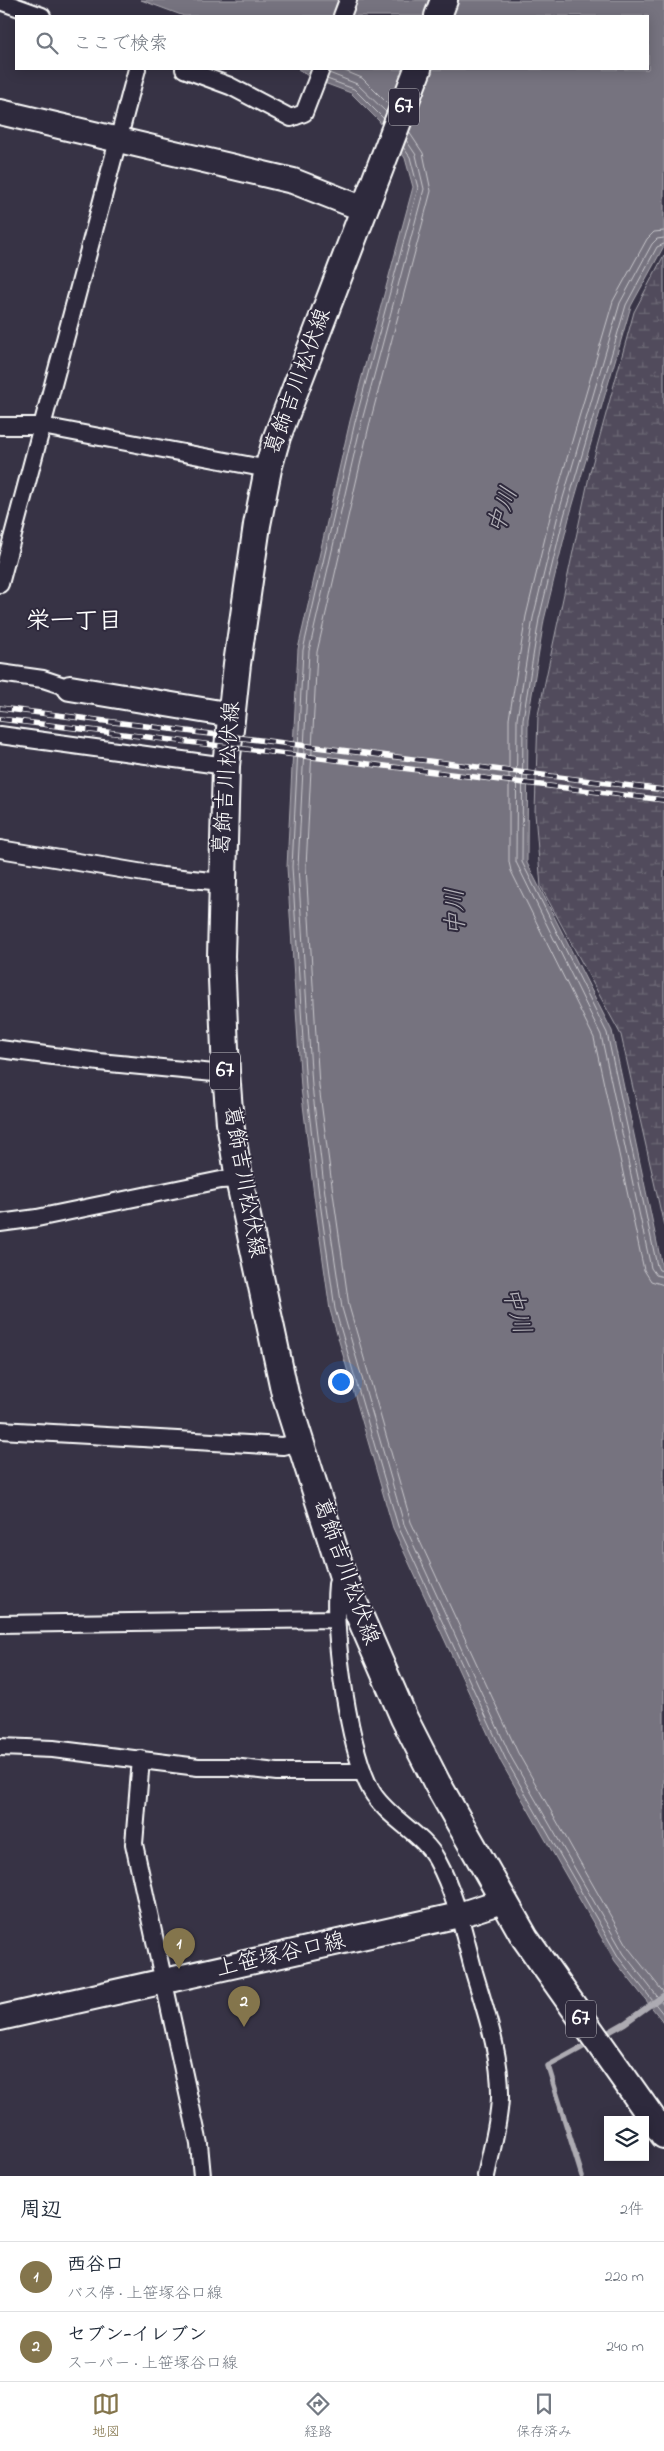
<!DOCTYPE html>
<html lang="ja">
<meta charset="utf-8">
<style>
:root{--surface:#fff;--page:#f2f2f3;--text:#1f2937;--muted:#747a83;--line:#e0e1e3;--accent:#84754c}
body{margin:0;font-family:"Indie Flower","Klee One",sans-serif;background:var(--page);color:var(--text)}
.controls{position:absolute;right:15px;bottom:15px;display:grid;overflow:hidden;border-radius:0px;box-shadow:0 2px 12px #0003}
.controls button{width:45px;height:45px;display:grid;place-items:center;padding:0;border:0;border-bottom:1px solid var(--line);background:var(--surface);color:var(--text);font:25px sans-serif}
.you{position:absolute;left:340px;top:1381px;width:18px;height:18px;margin:-12px;border:4px solid #fff;border-radius:50%;background:#1a73e8;box-shadow:0 0 0 8px #1a73e833}
.badge{display:grid;place-items:center;width:32px;height:32px;border-radius:50%;background:var(--accent);color:#fff;font-size:16px;font-weight:700}
.pin{position:absolute;translate:-50% -41px;filter:drop-shadow(0 1px 2px #0008)}
.pin::after{content:'';position:absolute;top:26px;width:18px;height:15px;background:inherit;clip-path:polygon(0 0,100% 0,50% 100%)}
.list{margin:0;padding:0;list-style:none}
h2{display:flex;justify-content:space-between;align-items:center;height:65px;margin:0;padding:0 20px;font-size:21px}
h2 small{font-size:16px;font-weight:400;color:var(--muted)}
.list li{display:grid;grid-template-columns:32px 1fr auto;gap:15px;align-items:center;box-sizing:border-box;height:70px;padding:0 20px;border-top:1px solid var(--line)}
.list b{display:block;font-size:19px;white-space:nowrap}
.list p{margin:0;font-size:16px;white-space:nowrap;color:var(--muted)}
.list em{font-size:16px;font-style:normal;color:var(--muted)}
.icon{flex:none;width:28px;height:28px;fill:none;stroke:currentColor;stroke-width:2;stroke-linecap:round;stroke-linejoin:round}
.map{position:relative;flex:none;width:664px;height:2176px;overflow:hidden}
.search{position:absolute;background:var(--surface);box-shadow:0 2px 12px #0003;left:15px;right:15px;top:15px;height:55px;display:flex;align-items:center;gap:12px;box-sizing:border-box;padding:0 18px;border-radius:0px;color:var(--muted);font-size:19px}
.sheet{height:205px;background:var(--surface)}
nav{display:flex;justify-content:space-around;align-items:center;box-sizing:border-box;height:70px;border-top:1px solid var(--line);background:var(--surface);font-size:14px;color:var(--muted)}
nav a{display:grid;justify-items:center;gap:2px}
nav .on{color:var(--accent)}
.map>svg:first-child{display:block}
.wetland{fill:url(#wetland-marsh);stroke:#a8a6ae}
.water{fill:#76737f;stroke:#adabb2}
.lines{fill:none;stroke-linecap:round;stroke-linejoin:round}
.shore{stroke:#c8c7cc;stroke-width:1}
.stream{stroke:#adabb2;stroke-width:5.5}
.street-casing{stroke:#fff;stroke-width:20}
.secondary-casing{stroke:#fff;stroke-width:28}
.primary-casing{stroke:#fff;stroke-width:30}
.street{stroke:#2f2a3d;stroke-width:16}
.secondary{stroke:#2f2a3d;stroke-width:24}
.primary{stroke:#2f2a3d;stroke-width:26}
.rail-casing{stroke:#fff;stroke-width:5.5}
.rail{stroke:#2f2a3d;stroke-width:4;stroke-dasharray:11;stroke-linecap:butt}
.labels{text-anchor:middle;dominant-baseline:central;stroke-width:4;stroke-linejoin:round;paint-order:stroke}
.shield{fill:#2f2a3d;stroke:#c1bfc5;stroke-width:1}
.shield-label{font-size:21px;font-weight:bold;fill:#fff}
.street-label{font-size:22px;fill:#fff;stroke:#2f2a3d}
.water-label{font-size:24px;font-style:italic;fill:#b4b2b9;stroke:#2f2a3d}
.neighbourhood-label{font-size:24px;font-weight:bold;fill:#fff;stroke:#2f2a3d}
</style>
<div class="map">
<svg width="664" height="2176" viewBox="0 0 664 2176">
<defs>
<pattern id="wetland-marsh" width="20" height="14" patternUnits="userSpaceOnUse" patternTransform="scale(1.25)"><rect width="20" height="14" fill="#514c5c"/><path d="M1 5h8M5 5V1M11 12h8M15 12V8" fill="none" stroke="#6b6774"/></pattern>
</defs>
<rect width="100%" height="100%" fill="#373345"/>
<filter id="ink" filterUnits="userSpaceOnUse"><feTurbulence type="fractalNoise" baseFrequency=".02" numOctaves="2"/><feDisplacementMap in="SourceGraphic" scale="10" xChannelSelector="R" yChannelSelector="G"/><feConvolveMatrix kernelMatrix="1 2 1 2 8 2 1 2 1" color-interpolation-filters="sRGB"/></filter>
<g filter="url(#ink)">
<path class="wetland" d="M 664,255 L 664,1226 L 621,1035 L 541,887 L 535,813 L 538,715 L 590,472 L 634,312 Z"/>
<path class="water" d="M 141,0 L 664,0 L 664,246 L 631,306 L 569,518 L 544,620 L 528,719 L 527,863 L 612,1031 L 664,1276 L 664,2023 L 615,1961 L 501,1762 L 393,1528 L 330,1310 L 314,1195 L 301,1088 L 287,867 L 298,649 L 350,421 L 413,187 L 405,158 L 379,121 L 351,93 L 311,78 L 298,69 L 648,69 L 648,16 L 184,16 Z"/>
<g class="lines">
<path class="shore" d="M 340,69 L 362,78 L 389,105
M 329,73 L 357,84 L 386,112
M 327,79 L 354,89 L 384,119
M 409,132 L 423,153 L 431,191 L 369,426 L 317,652 L 306,867 L 319,1086 L 333,1193 L 349,1306 L 411,1522 L 518,1753 L 630,1950 L 664,1993
M 406,140 L 416,155 L 424,189 L 361,424 L 309,651 L 298,867 L 312,1086 L 325,1194 L 342,1308 L 404,1524 L 511,1757 L 624,1954 L 664,2005
M 403,147 L 410,157 L 418,188 L 355,422 L 303,650 L 292,867 L 306,1087 L 319,1195 L 335,1309 L 398,1526 L 506,1760 L 619,1958 L 664,2015
M 664,231 L 654,232 L 647,239 L 613,301 L 551,513 L 526,616 L 509,719 L 509,862 L 511,871 L 594,1038 L 644,1270 L 651,1281 L 664,1285
M 664,238 L 657,239 L 652,244 L 620,303 L 558,515 L 533,618 L 517,719 L 516,862 L 601,1035 L 651,1268 L 656,1275 L 664,1277
M 664,244 L 657,247 L 626,305 L 564,516 L 539,619 L 523,719 L 522,862 L 607,1033 L 657,1266 L 659,1270 L 664,1271"/>
<path class="stream" d="M 602,2036 L 625,2023 L 664,1995
M 582,2176 L 548,2066 L 590,2043"/>
<defs>
<path id="street" d="M 0,1 L 42,16
M 342,16 L 348,0
M 184,69 L 230,86 L 291,118 L 304,113 L 321,69
M 0,426 L 42,426 L 268,469
M 0,584 L 137,69
M 0,673 L 43,679 L 70,688
M 0,735 L 226,766
M 0,849 L 162,876 L 222,882
M 0,1049 L 99,1062 L 214,1073 L 226,1072
M 0,1223 L 37,1218 L 221,1180 L 239,1179
M 0,1430 L 283,1446 L 299,1442
M 344,1580 L 337,1584 C 332,1630 349,1758 374,1795 C 391,1820 423,1834 437,1860 C 456,1895 464,1934 474,1972 C 486,2013 501,2054 500,2098 C 499,2124 491,2151 486,2176
M 0,1624 L 336,1619
M 0,1747 L 53,1749 L 198,1767 L 233,1767 L 277,1772 L 363,1772
M 141,1759 L 134,1844 L 199,2144 L 202,2176"/>
<path id="secondary" d="M 0,112 L 293,181 L 364,209
M 70,688 L 232,715
M 0,2018 L 459,1915 L 502,1901"/>
<path id="primary" d="M 438,16 L 444,0
M 418,69 L 277,437 L 268,469 L 257,525 L 237,664 L 226,766 L 221,956 L 226,1072 L 230,1123 L 239,1179 L 285,1394 L 344,1580 L 404,1718 L 437,1783 L 525,1938 L 664,2135"/>
</defs>
<use href="#street" class="street-casing"/>
<use href="#secondary" class="secondary-casing"/>
<use href="#primary" class="primary-casing"/>
<use href="#street" class="street"/>
<use href="#secondary" class="secondary"/>
<use href="#primary" class="primary"/>
<defs>
<path id="rail" d="M 0,708 L 664,790
M 0,719 L 664,800"/>
</defs>
<use href="#rail" class="rail-casing"/>
<use href="#rail" class="rail"/>
</g>
</g>
<g class="labels">
<g class="shield">
<rect x="389" y="88.5" width="30" height="37" rx="4"/>
<rect x="210" y="1052.5" width="30" height="37" rx="4"/>
<rect x="566" y="2000.5" width="30" height="37" rx="4"/>
</g>
<g class="shield-label">
<text x="404" y="107">67</text>
<text x="225" y="1071">67</text>
<text x="581" y="2019">67</text>
</g>
<g class="street-label">
<text transform="translate(299 382) rotate(-70)">葛飾吉川松伏線</text>
<text transform="translate(228 778) rotate(-86)">葛飾吉川松伏線</text>
<text transform="translate(243 1182) rotate(80)">葛飾吉川松伏線</text>
<text transform="translate(345 1572) rotate(70)">葛飾吉川松伏線</text>
<text transform="translate(281 1956) rotate(-13)">上笹塚谷口線</text>
</g>
<g class="water-label">
<text transform="translate(504 511) rotate(-71)">中川</text>
<text transform="translate(457 912) rotate(-91)">中川</text>
<text transform="translate(515 1311) rotate(75)">中川</text>
</g>
<g class="neighbourhood-label">
<text x="74" y="622">栄一丁目</text>
</g>
</g>
</svg>
<div class="controls">
<button><svg class="icon" aria-label="layers" viewBox="0 0 24 24"><path d="M12 4l9 5-9 5-9-5zM3 14l9 5 9-5"/></svg></button>
</div>
<div class="you"></div>
<div class="pin badge" style="left:179px;top:1969px">1</div>
<div class="pin badge" style="left:244px;top:2027px">2</div>
<div class="search"><svg class="icon" aria-label="search" viewBox="0 0 24 24"><circle cx="10" cy="10" r="6"/><path d="M15 15l6 6"/></svg>ここで検索</div>
</div>
<section class="sheet">
<h2>周辺<small>2件</small></h2>
<ul class="list">
<li><span class="badge">1</span><div><b>西谷口</b><p>バス停 · 上笹塚谷口線</p></div><em>220 m</em></li>
<li><span class="badge">2</span><div><b>セブン-イレブン</b><p>スーパー · 上笹塚谷口線</p></div><em>240 m</em></li>
</ul>
</section>
<nav>
<a class="on"><svg class="icon" aria-label="map" viewBox="0 0 24 24"><path d="M3 6l6-2 6 2 6-2v14l-6 2-6-2-6 2zM9 4v14M15 6v14"/></svg>地図</a>
<a><svg class="icon" aria-label="directions" viewBox="0 0 24 24"><path d="M12 3l9 9-9 9-9-9zM9 14v-3h6M13 9l2 2-2 2"/></svg>経路</a>
<a><svg class="icon" aria-label="saved" viewBox="0 0 24 24"><path d="M7 4h10v16l-5-4-5 4z"/></svg>保存済み</a>
</nav>
